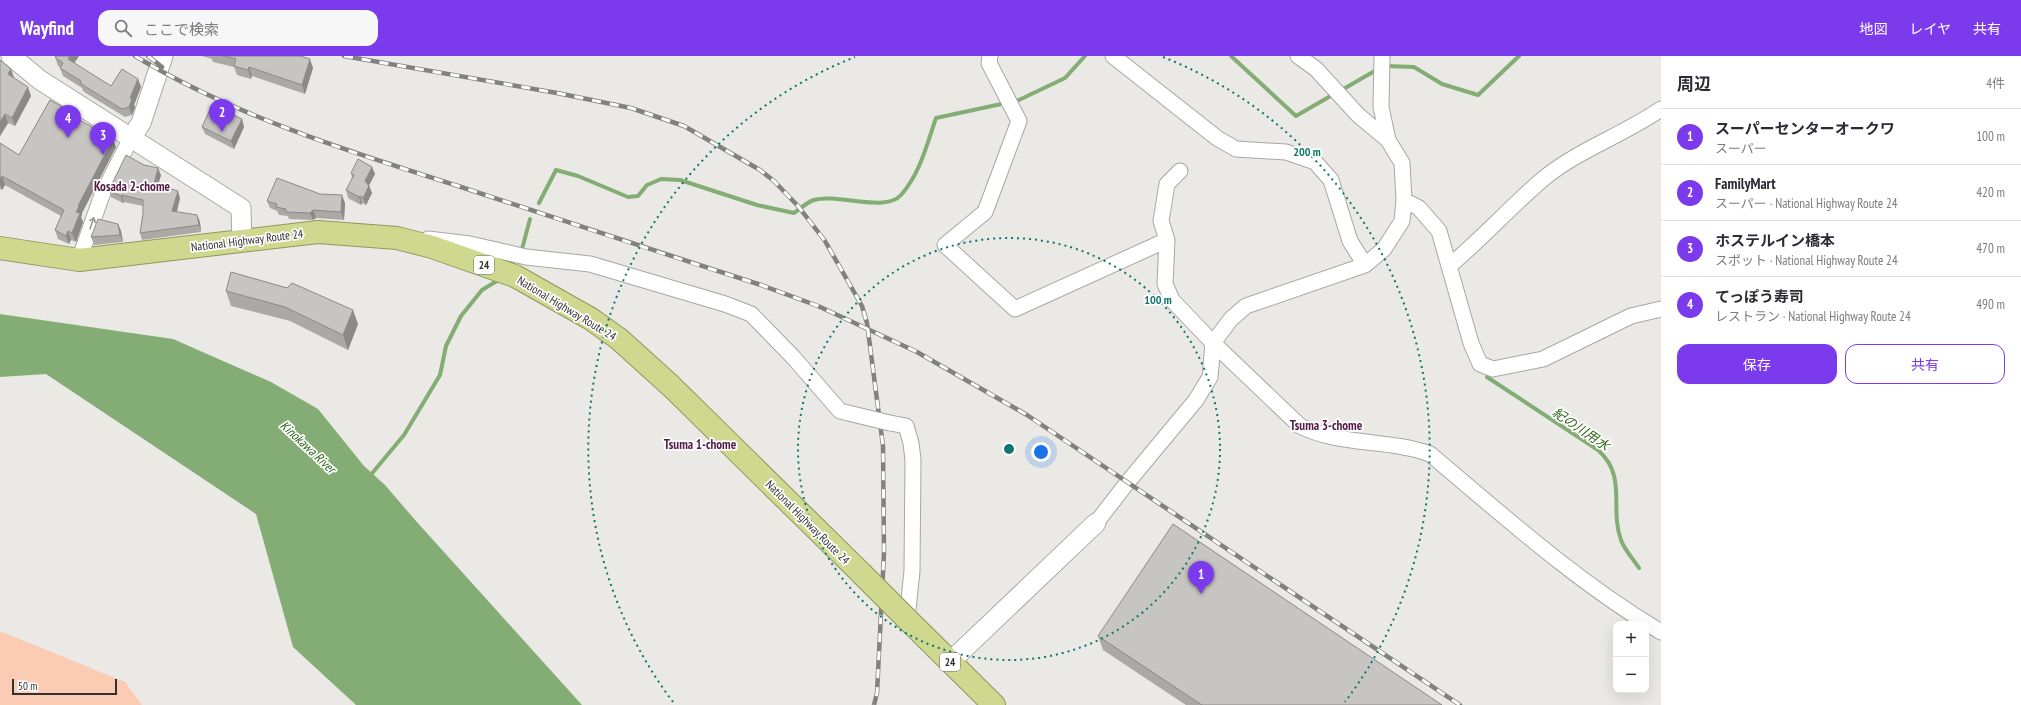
<!DOCTYPE html>
<html lang="ja">
<meta charset="utf-8">
<style>
:root{--surface:#fff;--page:#f7f7f7;--text:#2b2b33;--muted:#7c7c81;--line:#e1e1e2;--accent:#7c3aed}
body{margin:0;font-family:"PT Sans Narrow","Noto Sans JP",sans-serif;background:var(--page);color:var(--text)}
.controls{position:absolute;right:12px;bottom:12px;display:grid;overflow:hidden;border-radius:8px;box-shadow:0 4px 16px #0002}
.controls button{width:36px;height:36px;display:grid;place-items:center;padding:0;border:0;border-bottom:1px solid var(--line);background:var(--surface);color:var(--text);font:20px sans-serif}
.scale{position:absolute;left:12px;bottom:10px;width:105px;box-sizing:border-box;padding-left:4px;border:2px solid #31312f;border-top:0;font-size:11px;line-height:14px;white-space:nowrap;color:#31312f;-webkit-text-stroke:3px #fff;paint-order:stroke}
.you{position:absolute;left:1041px;top:396px;width:14px;height:14px;margin:-10px;border:3px solid #fff;border-radius:50%;background:#1a73e8;box-shadow:0 0 0 6px #1a73e833}
.badge{display:grid;place-items:center;width:26px;height:26px;border-radius:50%;background:var(--accent);color:#fff;font-size:13px;font-weight:700}
.pin{position:absolute;translate:-50% -33px;filter:drop-shadow(0 1px 2px #0008)}
.pin::after{content:'';position:absolute;top:21px;width:14px;height:12px;background:inherit;clip-path:polygon(0 0,100% 0,50% 100%)}
.list{margin:0;padding:0;list-style:none}
h2{display:flex;justify-content:space-between;align-items:center;height:52px;margin:0;padding:0 16px;font-size:17px}
h2 small{font-size:13px;font-weight:400;color:var(--muted)}
.list li{display:grid;grid-template-columns:26px 1fr auto;gap:12px;align-items:center;box-sizing:border-box;height:56px;padding:0 16px;border-top:1px solid var(--line)}
.list b{display:block;font-size:15px;white-space:nowrap}
.list p{margin:0;font-size:13px;white-space:nowrap;color:var(--muted)}
.list em{font-size:13px;font-style:normal;color:var(--muted)}
.actions{display:flex;gap:8px;padding:12px 16px}
.actions a{flex:1;padding:9px 0;border:1px solid var(--accent);border-radius:12px;text-align:center;font-size:14px;color:var(--accent)}
.actions .main{background:var(--accent);color:#fff}
.icon{flex:none;width:22px;height:22px;fill:none;stroke:currentColor;stroke-width:2;stroke-linecap:round;stroke-linejoin:round}
.map{position:relative;flex:none;width:1661px;height:649px;overflow:hidden}
header{display:flex;align-items:center;gap:24px;box-sizing:border-box;height:56px;padding:0 20px;background:var(--accent);color:#fff}
header strong{font-size:19px}
nav{display:flex;gap:22px;margin-inline-start:auto;font-size:14px}
.search{width:280px;height:36px;background:var(--page);display:flex;align-items:center;gap:10px;box-sizing:border-box;padding:0 14px;border-radius:12px;color:var(--muted);font-size:15px}
main{display:flex}
aside{flex:1;background:var(--surface)}
.map>svg:first-child{display:block}
.green{fill:#fbcbb4}
.water{fill:#83ad74}
.lines{fill:none;stroke-linecap:round;stroke-linejoin:round}
.stream{stroke:#83ad74;stroke-width:4}
.minor-casing{stroke:#a8a7a3;stroke-width:17}
.tertiary-casing{stroke:#a8a7a3;stroke-width:21}
.trunk-casing{stroke:#8f975b;stroke-width:24}
.minor{stroke:#fff;stroke-width:15}
.tertiary{stroke:#fff;stroke-width:19}
.trunk{stroke:#ced88e;stroke-width:22}
.rail-casing{stroke:#81817e;stroke-width:4.5}
.rail{stroke:#fff;stroke-width:3;stroke-dasharray:9;stroke-linecap:butt}
.minor-bridge-casing{stroke:#a8a7a3;stroke-width:17;stroke-linecap:butt}
.trunk-bridge-casing{stroke:#8f975b;stroke-width:24;stroke-linecap:butt}
.minor-bridge{stroke:#fff;stroke-width:15}
.trunk-bridge{stroke:#ced88e;stroke-width:22}
.wall{fill:#aba9a6}
.shaded-wall{fill:#8b8a87}
.building{fill:#c7c5c1;stroke:#8b8a87}
.oneway{stroke:#989897}
.ring{fill:none;stroke:#0f766e;stroke-width:2;stroke-dasharray:2 4}
.labels{text-anchor:middle;dominant-baseline:central;stroke-width:3.5;stroke-linejoin:round;paint-order:stroke}
.shield{fill:#fff;stroke:#6f6f6d;stroke-width:1}
.shield-label{font-size:11px;font-weight:bold;fill:#31312f}
.street-label{font-size:12px;fill:#31312f;stroke:#fff}
.neighbourhood-label{font-size:13px;font-weight:bold;fill:#531b45;stroke:#fff}
.water-label{font-size:13px;font-style:italic;fill:#2e6416;stroke:#fff}
.centre{fill:#0f766e;stroke:#fff;stroke-width:2}
.ring-label{font-size:12px;text-anchor:middle;font-weight:bold;fill:#0f766e;stroke:#fff;stroke-width:3.5;stroke-linejoin:round;paint-order:stroke}
</style>
<header>
<strong>Wayfind</strong>
<div class="search"><svg class="icon" aria-label="search" viewBox="0 0 24 24"><circle cx="10" cy="10" r="6"/><path d="M15 15l6 6"/></svg>ここで検索</div>
<nav><a>地図</a><a>レイヤ</a><a>共有</a></nav>
</header>
<main>
<div class="map">
<svg width="1661" height="649" viewBox="0 0 1661 649">
<rect width="100%" height="100%" fill="#ebe9e5"/>
<path class="green" d="M 0,575 L 125,626 L 142,649 L 0,649 Z"/>
<path class="water" d="M 0,258 L 173,283 L 271,326 L 318,353 L 364,410 L 385,429 L 416,465 L 582,649 L 356,649 L 293,591 L 256,458 L 46,318 L 0,321 Z"/>
<g class="lines">
<path class="stream" d="M 1231,0 L 1296,60 L 1334,38
M 1386,10 L 1414,11 L 1442,28 L 1478,39 L 1519,0
M 1340,35 L 1378,13
M 1012,46 L 1019,44 L 1065,22 L 1085,0
M 539,147 L 556,114 L 578,120 L 628,141 L 638,140 L 647,129 L 661,123 L 680,124 L 757,149 L 794,157 C 800,153 807,146 814,144 C 837,137 885,157 901,139 C 920,118 927,88 936,62 L 1006,47
M 521,197 L 530,163
M 1487,321 L 1598,394 C 1628,421 1609,451 1621,484 C 1624,493 1633,503 1639,512
M 369,421 L 404,379 L 440,319 L 446,290 L 461,260 L 482,234 L 500,223"/>
<defs>
<path id="minor" d="M 990,0 L 989,7 L 1019,65 L 985,156 L 945,189 L 1015,253 L 1167,184
M 1113,0 L 1217,82 L 1236,93 L 1286,96 L 1315,106 L 1331,124 L 1350,185 L 1365,209
M 1382,0 L 1381,51 L 1388,84
M 1180,115 L 1167,128 L 1161,165 L 1167,184 L 1165,228 L 1172,244 L 1213,287 L 1300,370 C 1340,390 1389,383 1430,398 C 1505,461 1577,526 1661,576
M 1404,144 L 1419,152 L 1439,175 L 1471,287 L 1480,308 L 1493,313 L 1543,303 L 1631,260 L 1661,253
M 428,183 L 470,188 L 526,201 L 590,208 L 725,248 L 751,258 L 793,301 L 840,355 L 873,363
M 79,204 L 102,139 L 131,82
M 1449,210 C 1482,183 1510,151 1543,123 C 1578,94 1623,79 1661,53
M 890,367 L 906,370 L 911,387 L 913,404 L 912,515 L 907,563
M 1096,467 L 1127,427 L 1196,344 L 1210,321 L 1213,287 L 1231,263 L 1246,250 L 1365,209 L 1384,193 L 1402,165 L 1404,144 L 1402,107 L 1388,84 L 1358,59 L 1316,13 L 1298,0"/>
<path id="tertiary" d="M 11,0 L 40,24 L 241,152 L 242,185
M 131,82 L 141,67 L 163,0
M 950,606 L 1096,467"/>
<path id="trunk" d="M 0,192 L 79,204 L 318,176 L 397,182 L 432,191 L 515,220 L 591,263 L 619,283 L 671,330 L 861,517
M 907,563 L 994,649"/>
</defs>
<use href="#minor" class="minor-casing"/>
<use href="#tertiary" class="tertiary-casing"/>
<use href="#trunk" class="trunk-casing"/>
<use href="#minor" class="minor"/>
<use href="#tertiary" class="tertiary"/>
<use href="#trunk" class="trunk"/>
<defs>
<path id="rail" d="M 135,0 C 235,60 347,95 458,130 C 559,163 660,197 761,229 L 818,250 L 917,296 L 1027,359 L 1460,649
M 148,0 L 162,11
M 344,0 L 557,37 L 631,52 L 684,70 L 760,114 L 774,125 L 798,150 L 825,185 L 862,250 L 867,267 L 883,390 L 884,497 L 877,637 L 874,649"/>
</defs>
<use href="#rail" class="rail-casing"/>
<use href="#rail" class="rail"/>
<defs>
<path id="minor-bridge" d="M 873,363 L 890,367"/>
<path id="trunk-bridge" d="M 861,517 L 907,563"/>
</defs>
<use href="#minor-bridge" class="minor-bridge-casing"/>
<use href="#trunk-bridge" class="trunk-bridge-casing"/>
<use href="#minor-bridge" class="minor-bridge"/>
<use href="#trunk-bridge" class="trunk-bridge"/>
</g>
<path class="wall" d="M 56,0 L 79,0 L 74,7 L 111,30 L 138,23 L 141,31 L 134,49 L 135,51 L 132,59 L 125,61 L 89,39 L 83,35 L 82,32 L 63,20 L 60,12 L 60,11 L 58,10 L 55,1 Z
M 202,0 L 300,0 L 313,12 L 305,38 L 252,20 L 251,23 L 237,19 L 234,11 L 213,6 L 212,3 Z
M 0,4 L 11,13 L 14,22 L 31,40 L 15,70 L 8,67 L 0,80 Z
M 64,52 L 65,55 L 116,91 L 82,157 L 82,159 L 81,161 L 83,166 L 76,186 L 71,184 L 69,188 L 58,183 L 55,174 L 61,160 L 5,129 L 2,134 L 0,133 L 0,87 L 19,99 Z
M 242,63 L 244,71 L 234,93 L 205,78 L 202,71 Z
M 372,111 L 375,118 L 369,129 L 372,137 L 366,149 L 362,147 L 361,149 L 348,142 L 346,134 L 352,122 L 351,117 Z
M 161,119 L 158,130 L 180,142 L 177,156 L 197,159 L 200,166 L 201,176 L 142,184 L 140,177 L 143,158 L 143,150 L 124,146 L 123,147 L 111,141 L 109,134 Z
M 267,145 L 345,147 L 344,164 L 316,162 L 313,164 L 289,163 L 288,160 L 279,159 L 277,155 L 270,152 Z
M 118,168 L 121,175 L 123,186 L 94,189 L 91,181 Z
M 226,235 L 358,268 L 348,294 L 290,265 L 231,250 Z
M 1098,580 L 1442,649 L 1186,649 L 1103,594 Z"/>
<path class="shaded-wall" d="M 70,0 L 79,0 L 71,12 L 68,3 Z
M 310,3 L 313,12 L 305,38 L 302,29 Z
M 249,11 L 252,20 L 251,23 L 248,14 Z
M 11,13 L 14,22 L 8,18 Z
M 138,23 L 141,31 L 134,49 L 135,51 L 132,59 L 129,51 L 130,42 Z
M 28,31 L 31,40 L 15,70 L 12,62 Z
M 5,58 L 8,67 L 0,80 L 0,66 Z
M 242,63 L 244,71 L 234,93 L 231,85 Z
M 113,83 L 116,91 L 82,157 L 82,159 L 81,161 L 83,166 L 76,186 L 72,177 L 78,150 Z
M 372,111 L 375,118 L 367,133 L 365,125 Z
M 158,112 L 161,119 L 156,135 L 154,128 Z
M 2,120 L 5,129 L 2,134 L 0,128 L 0,123 Z
M 369,130 L 372,137 L 366,149 L 363,142 Z
M 178,135 L 180,142 L 175,162 L 172,155 Z
M 122,139 L 124,146 L 123,147 L 121,140 Z
M 342,139 L 345,147 L 344,164 L 341,156 Z
M 360,140 L 362,147 L 361,149 L 359,141 Z
M 313,154 L 316,162 L 313,164 L 310,157 Z
M 197,159 L 200,166 L 201,176 L 199,169 Z
M 118,168 L 121,175 L 123,186 L 120,179 Z
M 68,175 L 71,184 L 69,188 L 66,180 Z
M 353,254 L 358,268 L 348,294 L 343,279 Z"/>
<path class="building" d="M 56,0 L 70,0 L 68,3 L 111,30 L 122,13 L 138,23 L 130,42 L 132,43 L 129,51 L 122,53 L 86,31 L 80,27 L 81,25 L 60,12 L 63,7 L 55,1 Z
M 223,0 L 300,0 L 310,3 L 302,29 L 249,11 L 248,14 L 234,10 L 236,3 Z
M 0,4 L 11,13 L 8,18 L 28,31 L 12,62 L 5,58 L 0,66 Z
M 50,44 L 64,52 L 62,54 L 113,83 L 78,150 L 79,151 L 76,156 L 80,157 L 72,177 L 68,175 L 66,180 L 55,174 L 64,154 L 2,120 L 0,123 L 0,87 L 19,99 Z
M 212,49 L 242,63 L 231,85 L 202,71 Z
M 126,99 L 144,109 L 158,112 L 154,128 L 178,135 L 172,155 L 197,159 L 199,169 L 140,177 L 143,158 L 143,144 L 122,139 L 121,140 L 109,134 Z
M 358,103 L 372,111 L 365,125 L 369,130 L 363,142 L 360,140 L 359,141 L 346,134 L 354,119 L 351,117 Z
M 277,122 L 320,138 L 342,139 L 341,156 L 313,154 L 310,157 L 286,156 L 286,153 L 276,151 L 277,148 L 267,145 Z
M 98,163 L 118,168 L 120,179 L 91,181 Z
M 231,216 L 287,232 L 292,227 L 353,254 L 343,279 L 285,251 L 226,235 Z
M 1173,468 L 1442,649 L 1202,649 L 1098,580 Z"/>
<defs><path id="oneway-shaft" d="M-6 0H5M1.5-3L5.5 0L1.5 3" fill="none" stroke-width="1.6" stroke-linecap="round" stroke-linejoin="round"/></defs>
<use class="oneway" href="#oneway-shaft" transform="translate(92 167) rotate(-71)"/>
<g class="ring">
<circle cx="1009" cy="393" r="211"/>
<path d="M673 646A421 421 0 0 1 855 1M1163 1A421 421 0 0 1 1345 646"/>
</g>
<g class="labels">
<g class="shield">
<rect x="474" y="200" width="20" height="18" rx="3"/>
<rect x="940" y="597" width="20" height="18" rx="3"/>
</g>
<g class="shield-label">
<text x="484" y="209">24</text>
<text x="950" y="606">24</text>
</g>
<g class="street-label">
<text transform="translate(247 184) rotate(-7)">National Highway Route 24</text>
<text transform="translate(567 252) rotate(31)">National Highway Route 24</text>
<text transform="translate(808 466) rotate(45)">National Highway Route 24</text>
</g>
<g class="neighbourhood-label">
<text x="132" y="130">Kosada 2-chome</text>
<text x="1326" y="369">Tsuma 3-chome</text>
<text x="700" y="388">Tsuma 1-chome</text>
</g>
<g class="water-label">
<text transform="translate(1581 373) rotate(34)">紀の川用水</text>
<text transform="translate(308 391) rotate(43)">Kinokawa River</text>
</g>
</g>
<circle cx="1009" cy="393" r="6" class="centre"/>
<g class="ring-label">
<text x="1307" y="100">200 m</text>
<text x="1158" y="248">100 m</text>
</g>
</svg>
<div class="controls">
<button>+</button>
<button>−</button>
</div>
<div class="scale">50 m</div>
<div class="you"></div>
<div class="pin badge" style="left:1201px;top:538px">1</div>
<div class="pin badge" style="left:222px;top:76px">2</div>
<div class="pin badge" style="left:103px;top:99px">3</div>
<div class="pin badge" style="left:68px;top:82px">4</div>
</div>
<aside>
<h2>周辺<small>4件</small></h2>
<ul class="list">
<li><span class="badge">1</span><div><b>スーパーセンターオークワ</b><p>スーパー</p></div><em>100 m</em></li>
<li><span class="badge">2</span><div><b>FamilyMart</b><p>スーパー · National Highway Route 24</p></div><em>420 m</em></li>
<li><span class="badge">3</span><div><b>ホステルイン橋本</b><p>スポット · National Highway Route 24</p></div><em>470 m</em></li>
<li><span class="badge">4</span><div><b>てっぽう寿司</b><p>レストラン · National Highway Route 24</p></div><em>490 m</em></li>
</ul>
<div class="actions"><a class="main">保存</a><a>共有</a></div>
</aside>
</main>
